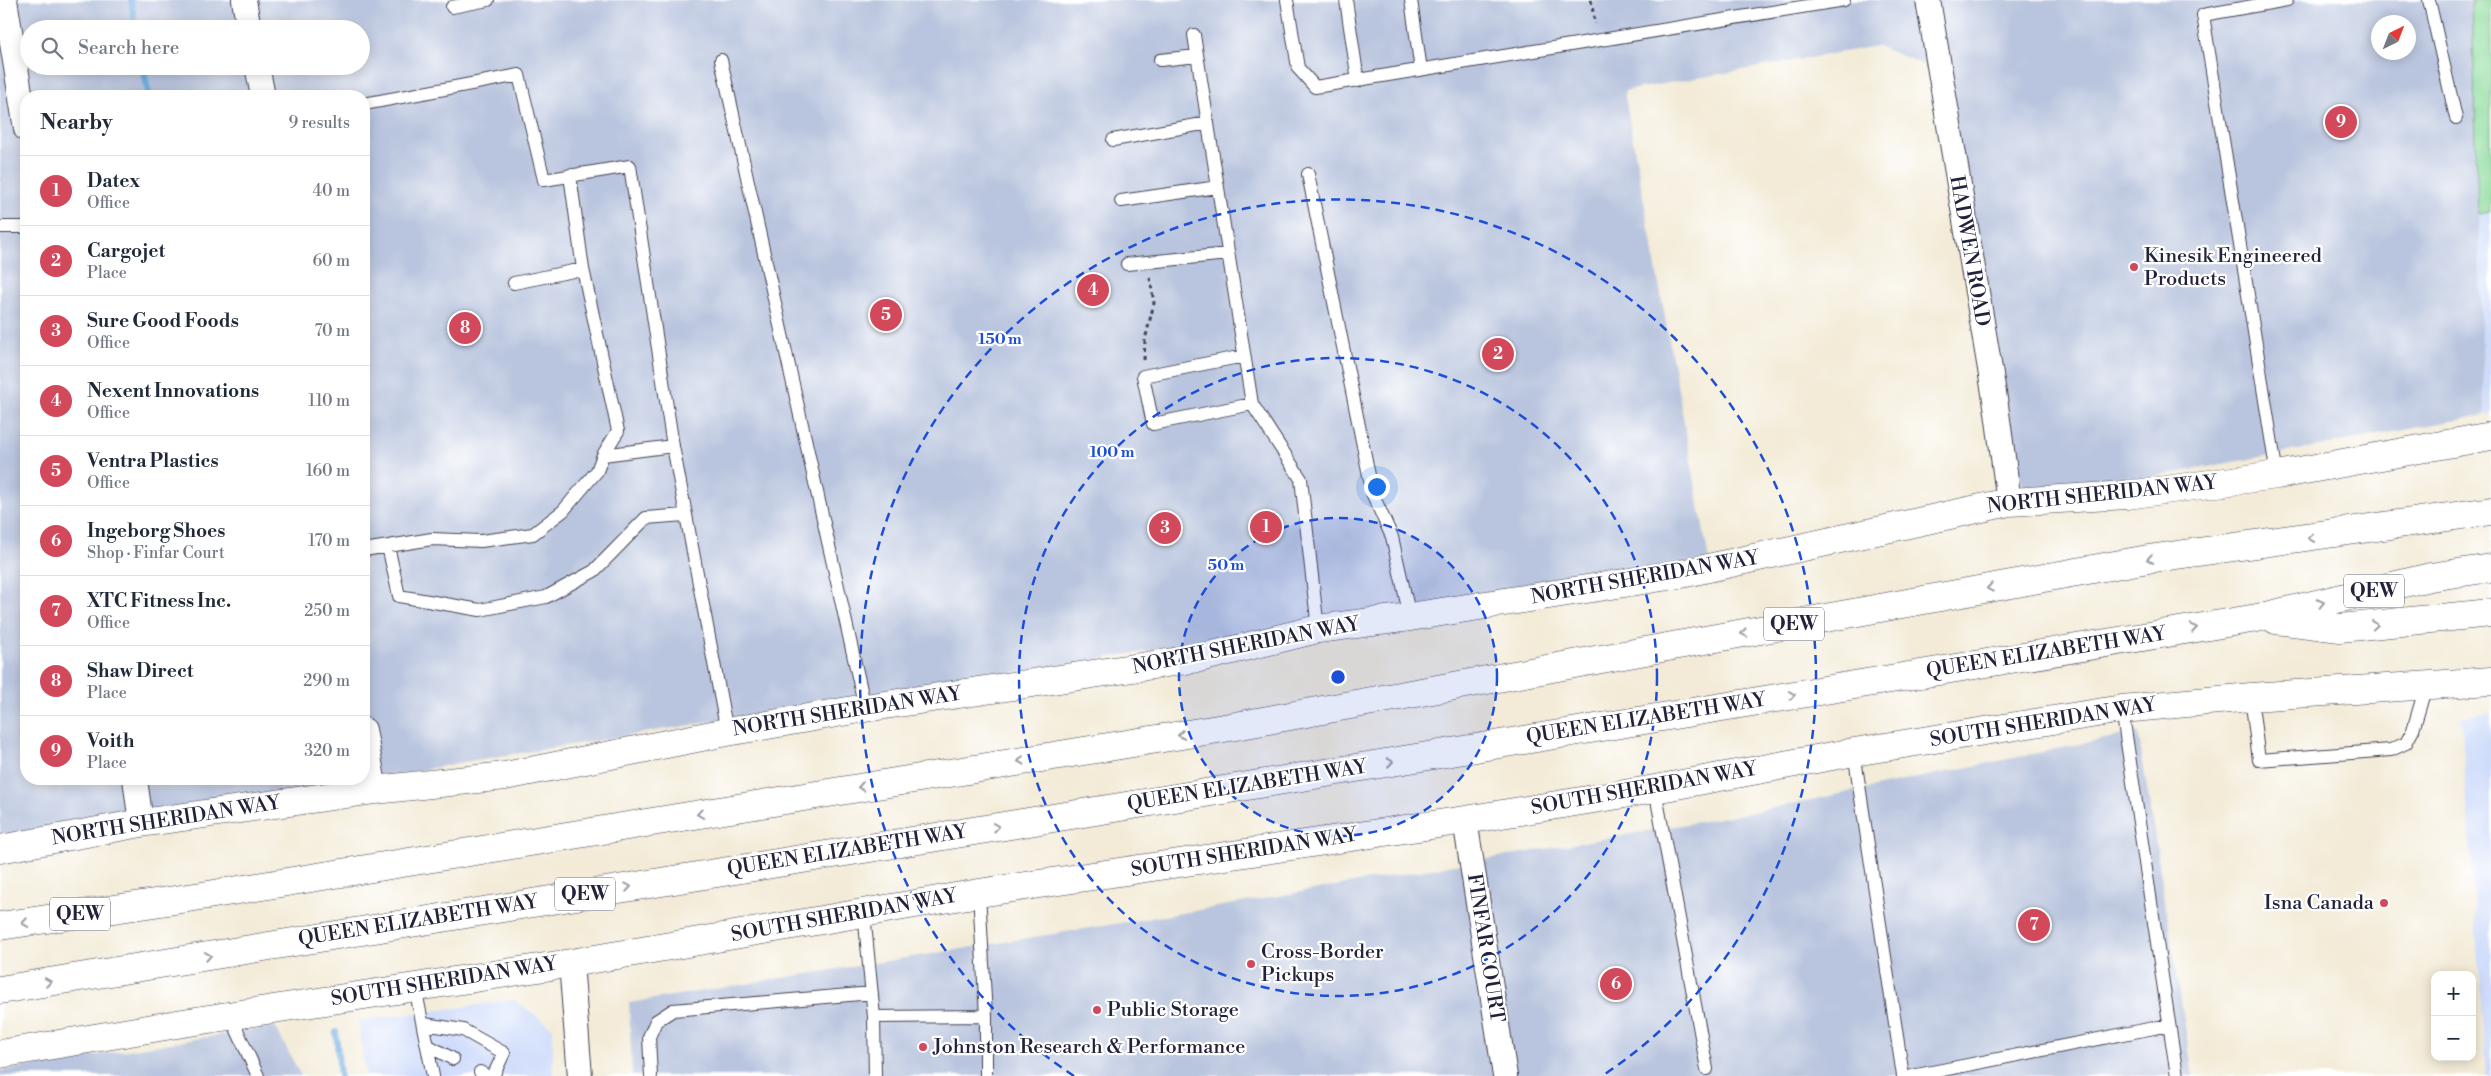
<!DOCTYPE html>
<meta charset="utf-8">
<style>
:root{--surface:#fff;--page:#f6f6f7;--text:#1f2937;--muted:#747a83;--line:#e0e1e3;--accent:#d1495b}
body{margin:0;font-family:"Libre Bodoni",serif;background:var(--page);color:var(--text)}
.controls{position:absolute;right:15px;bottom:15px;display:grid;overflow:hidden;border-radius:10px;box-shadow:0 2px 12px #0003}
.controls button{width:45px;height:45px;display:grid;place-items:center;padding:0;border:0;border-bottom:1px solid var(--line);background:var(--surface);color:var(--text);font:25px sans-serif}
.compass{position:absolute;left:2371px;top:15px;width:45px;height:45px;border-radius:50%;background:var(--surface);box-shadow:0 2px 12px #0003;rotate:42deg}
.you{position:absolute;left:1376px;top:486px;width:18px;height:18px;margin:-12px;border:4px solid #fff;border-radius:50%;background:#1a73e8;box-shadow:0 0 0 8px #1a73e833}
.badge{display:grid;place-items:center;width:32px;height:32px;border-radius:50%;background:var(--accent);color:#fff;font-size:16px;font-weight:700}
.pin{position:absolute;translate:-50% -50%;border:2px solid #fff;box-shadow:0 1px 5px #0006}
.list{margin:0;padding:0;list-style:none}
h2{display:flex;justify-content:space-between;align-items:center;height:65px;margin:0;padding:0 20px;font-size:21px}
h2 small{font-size:16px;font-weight:400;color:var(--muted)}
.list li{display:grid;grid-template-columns:32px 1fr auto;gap:15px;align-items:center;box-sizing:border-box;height:70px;padding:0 20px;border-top:1px solid var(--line)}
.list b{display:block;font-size:19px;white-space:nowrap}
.list p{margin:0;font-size:16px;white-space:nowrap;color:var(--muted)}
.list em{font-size:16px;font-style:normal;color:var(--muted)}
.icon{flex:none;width:28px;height:28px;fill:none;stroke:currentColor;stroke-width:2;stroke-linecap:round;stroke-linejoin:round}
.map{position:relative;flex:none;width:2491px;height:1076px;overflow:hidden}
.search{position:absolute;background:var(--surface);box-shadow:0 2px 12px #0003;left:20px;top:20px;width:350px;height:55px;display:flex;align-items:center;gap:12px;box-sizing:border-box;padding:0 18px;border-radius:28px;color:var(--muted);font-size:19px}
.panel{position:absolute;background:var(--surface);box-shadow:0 2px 12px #0003;left:20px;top:90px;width:350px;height:695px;border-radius:20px}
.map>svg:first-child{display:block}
.built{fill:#cedbfa}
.industrial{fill:#b9c5de;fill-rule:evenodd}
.green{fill:#8bdb9b;stroke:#567e6b}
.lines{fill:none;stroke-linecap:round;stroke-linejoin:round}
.stream{stroke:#71ade2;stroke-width:6}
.lane-casing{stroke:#414052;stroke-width:14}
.street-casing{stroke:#414052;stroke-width:26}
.secondary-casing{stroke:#414052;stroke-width:29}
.highway-casing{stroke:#414052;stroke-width:29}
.path{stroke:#414052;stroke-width:3;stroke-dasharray:4 4;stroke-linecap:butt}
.lane{stroke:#fff;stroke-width:12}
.street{stroke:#fff;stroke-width:24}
.secondary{stroke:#fff;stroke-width:28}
.highway{stroke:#fff;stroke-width:28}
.oneway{stroke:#9c9ca7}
.ring{fill:none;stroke:#1d4ed8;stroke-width:2.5;stroke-dasharray:9 6}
.poi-dot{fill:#d1495b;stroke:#fff;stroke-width:2}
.labels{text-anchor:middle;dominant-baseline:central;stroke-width:4.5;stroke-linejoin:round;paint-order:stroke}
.shield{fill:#fff;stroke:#646476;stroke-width:1}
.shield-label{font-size:19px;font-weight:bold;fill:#22223b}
.street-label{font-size:20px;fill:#22223b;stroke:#fff}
.poi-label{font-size:20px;fill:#22223b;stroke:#fff;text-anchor:start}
.centre{fill:#1d4ed8;stroke:#fff;stroke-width:2.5}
.ring-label{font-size:15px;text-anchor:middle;font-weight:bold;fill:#1d4ed8;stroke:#fff;stroke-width:4.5;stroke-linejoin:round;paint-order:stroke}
</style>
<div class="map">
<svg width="2491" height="1076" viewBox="0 0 2491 1076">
<rect width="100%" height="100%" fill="#fff"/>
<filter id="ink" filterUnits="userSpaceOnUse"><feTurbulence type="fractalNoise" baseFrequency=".02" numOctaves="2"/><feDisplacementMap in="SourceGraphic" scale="10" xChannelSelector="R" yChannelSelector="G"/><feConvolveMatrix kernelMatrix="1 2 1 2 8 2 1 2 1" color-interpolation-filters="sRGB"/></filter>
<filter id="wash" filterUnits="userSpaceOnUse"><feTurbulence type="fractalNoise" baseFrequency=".0096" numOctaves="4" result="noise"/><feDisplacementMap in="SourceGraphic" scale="20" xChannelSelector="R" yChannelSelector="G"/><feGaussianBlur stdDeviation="1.12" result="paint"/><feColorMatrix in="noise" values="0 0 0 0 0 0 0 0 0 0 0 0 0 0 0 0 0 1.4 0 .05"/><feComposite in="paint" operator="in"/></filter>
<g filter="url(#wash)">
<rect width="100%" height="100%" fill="#f3ebd7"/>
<path class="built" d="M 2491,211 L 2491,414 L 2484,415 L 2478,213 Z
M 2491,713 L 2491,1076 L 2486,1076 L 2461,717 Z
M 514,1000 L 553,1028 L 553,1076 L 366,1076 L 358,1021 Z"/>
<path class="industrial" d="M 0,0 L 2472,0 L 2484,415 L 2047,497 L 2022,484 L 1973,276 L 1937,70 L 1877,46 L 1624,91 L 1709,560 L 458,763 L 389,777 L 0,845 ZM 2378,22 L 2408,22 L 2408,52 L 2378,52 ZM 29,29 L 361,29 L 361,66 L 29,66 ZM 26,96 L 364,96 L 364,779 L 26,779 Z
M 2138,732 L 2193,1076 L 632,1076 L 629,1003 L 1194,911 L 1743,814 Z
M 275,1026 L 301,1076 L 0,1076 L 0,1071 Z"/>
<path class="green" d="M 2472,0 L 2491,0 L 2491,211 L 2478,213 Z"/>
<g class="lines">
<path class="stream" d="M 131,0 L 136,29
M 143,66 L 149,96
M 336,1032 L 340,1076"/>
</g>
</g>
<g filter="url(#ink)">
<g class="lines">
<defs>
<path id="lane" d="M 1287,0 L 1298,68 L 1315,87 L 1844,0
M 1346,0 L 1358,81
M 1411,0 L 1421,70
M 2429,0 L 2456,118
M 452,7 L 488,0
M 1194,35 L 1252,404 L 1301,479 L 1318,629
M 721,60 L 865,708
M 1160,60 L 1197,56
M 364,104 L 519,75 L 544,180 L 630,166 L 673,446 L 727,732
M 1113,140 L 1208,123
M 1308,174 L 1373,495 L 1392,537 L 1410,617
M 1121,201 L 1218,187
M 0,227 L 26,227
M 1127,264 L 1228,254
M 514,283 L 583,269
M 1244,356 L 1143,376 L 1153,424 L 1252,404
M 603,455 L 673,446
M 2277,475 L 2203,15 L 2287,0
M 388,546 L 399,596 L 480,610 L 546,597 L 594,571 L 646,518 L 685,515
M 364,550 L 432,539 L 481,541 L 533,534 L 563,511 L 597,471 L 603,455 L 618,431 L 583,269 L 570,175
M 2251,697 L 2259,760 L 2391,750 L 2406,743 L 2413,730 L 2426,686
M 2122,709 L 2177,1076
M 1854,752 L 1903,1076
M 1655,789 L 1707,1069
M 979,893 L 986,1016 L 986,1076
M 864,913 L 874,1017 L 875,1076
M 415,987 L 433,1076
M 231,1017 L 258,1076
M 874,1017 L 986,1016
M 424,1024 L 463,1030 L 504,1053 L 493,1076
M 429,1046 L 453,1059
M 480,1072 L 487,1076
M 651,1076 L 649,1037 L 656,1021 L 673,1010 L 872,993
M 1912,1076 L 2169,1025"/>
<path id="street" d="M 5,0 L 26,129
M 244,0 L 249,29
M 1928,0 L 1996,405 L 2009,502
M 257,66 L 263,96
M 364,730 L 375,790
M 135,779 L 141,823
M 1465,820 L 1505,1076
M 571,963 L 580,1076"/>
<path id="secondary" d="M 0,849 L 141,823 L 375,790 L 505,776 L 727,732 L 865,708 L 1200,658 L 1318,629 L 1410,617 L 1681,574 L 2009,502 L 2127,495 L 2277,475 L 2491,436
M 0,1054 L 183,1023 L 571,963 L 979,893 L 1465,820 L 1655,789 L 1854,752 L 2122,709 L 2251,697 L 2491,681"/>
<path id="highway" d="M 2276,620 L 2340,628 L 2491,613
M 0,926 L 208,895 L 1230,727 L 2148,559 L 2491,511
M 0,990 L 1169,799 L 2257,618 L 2430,577 L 2491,568"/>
</defs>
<use href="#lane" class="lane-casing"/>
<use href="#street" class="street-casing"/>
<use href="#secondary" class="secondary-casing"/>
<use href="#highway" class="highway-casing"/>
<path class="path" d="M 1591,0 L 1595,24
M 1144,360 L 1145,340 L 1154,303 L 1150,278"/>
<use href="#lane" class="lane"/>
<use href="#street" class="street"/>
<use href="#secondary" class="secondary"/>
<use href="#highway" class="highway"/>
</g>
<defs><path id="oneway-chevron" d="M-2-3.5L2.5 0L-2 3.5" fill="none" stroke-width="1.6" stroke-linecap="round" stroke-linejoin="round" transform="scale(1.25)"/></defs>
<g class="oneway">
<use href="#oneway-chevron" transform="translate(2311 538) rotate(172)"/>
<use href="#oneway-chevron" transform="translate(2150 559) rotate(171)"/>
<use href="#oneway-chevron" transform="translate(1990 588) rotate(170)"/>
<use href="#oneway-chevron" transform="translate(2321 603) rotate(-13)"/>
<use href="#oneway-chevron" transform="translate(2375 625) rotate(-5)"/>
<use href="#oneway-chevron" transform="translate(2194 628) rotate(-9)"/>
<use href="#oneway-chevron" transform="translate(1744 633) rotate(170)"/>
<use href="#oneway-chevron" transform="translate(1792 695) rotate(-9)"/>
<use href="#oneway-chevron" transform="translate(1181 735) rotate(171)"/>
<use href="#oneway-chevron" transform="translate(1021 761) rotate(171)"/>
<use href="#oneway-chevron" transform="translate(1390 762) rotate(-9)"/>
<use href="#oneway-chevron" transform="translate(861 787) rotate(171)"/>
<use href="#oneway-chevron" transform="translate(700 814) rotate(171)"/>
<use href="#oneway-chevron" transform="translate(996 827) rotate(-9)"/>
<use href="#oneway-chevron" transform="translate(628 887) rotate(-9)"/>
<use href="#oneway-chevron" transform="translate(25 923) rotate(171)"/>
<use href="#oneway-chevron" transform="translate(208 956) rotate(-9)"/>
<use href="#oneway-chevron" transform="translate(48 982) rotate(-9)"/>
</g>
</g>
<circle cx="1338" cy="677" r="159" fill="#1d4ed8" fill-opacity=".12"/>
<g class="ring">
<circle cx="1338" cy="677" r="159"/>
<circle cx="1338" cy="677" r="319"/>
<path d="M1074 1076A478 478 0 1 1 1602 1076"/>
</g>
<g class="poi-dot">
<circle cx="2134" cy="267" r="5"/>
<circle cx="2384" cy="903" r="5"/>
<circle cx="1251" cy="964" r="5"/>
<circle cx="1097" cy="1010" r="5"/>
<circle cx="923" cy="1047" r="5"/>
</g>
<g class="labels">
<g class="shield">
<rect x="2344" y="574.5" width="60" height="33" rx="4"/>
<rect x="1764" y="607.5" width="60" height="33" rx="4"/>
<rect x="555" y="877.5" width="60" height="33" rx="4"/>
<rect x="50" y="897.5" width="60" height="33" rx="4"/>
</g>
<g class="shield-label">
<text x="2374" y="591">QEW</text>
<text x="1794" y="624">QEW</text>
<text x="585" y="894">QEW</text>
<text x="80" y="914">QEW</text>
</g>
<g class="street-label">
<text transform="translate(1969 251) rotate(80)">HADWEN ROAD</text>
<text transform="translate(2102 495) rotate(-6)">NORTH SHERIDAN WAY</text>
<text transform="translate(1645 578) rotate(-10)">NORTH SHERIDAN WAY</text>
<text transform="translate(1246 646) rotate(-11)">NORTH SHERIDAN WAY</text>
<text transform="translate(2046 653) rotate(-9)">QUEEN ELIZABETH WAY</text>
<text transform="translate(847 712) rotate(-9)">NORTH SHERIDAN WAY</text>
<text transform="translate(1646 719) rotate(-9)">QUEEN ELIZABETH WAY</text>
<text transform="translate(2043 723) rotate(-9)">SOUTH SHERIDAN WAY</text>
<text transform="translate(1247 786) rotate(-9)">QUEEN ELIZABETH WAY</text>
<text transform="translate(1644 789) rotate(-10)">SOUTH SHERIDAN WAY</text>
<text transform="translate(166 821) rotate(-9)">NORTH SHERIDAN WAY</text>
<text transform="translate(847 851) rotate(-9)">QUEEN ELIZABETH WAY</text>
<text transform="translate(1244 853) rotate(-9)">SOUTH SHERIDAN WAY</text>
<text transform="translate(844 916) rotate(-10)">SOUTH SHERIDAN WAY</text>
<text transform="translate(418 921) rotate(-9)">QUEEN ELIZABETH WAY</text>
<text transform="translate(1485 948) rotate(81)">FINFAR COURT</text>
<text transform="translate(444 982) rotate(-9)">SOUTH SHERIDAN WAY</text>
</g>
<g class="poi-label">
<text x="2144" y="256">Kinesik Engineered<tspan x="2144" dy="23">Products</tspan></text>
<text x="2374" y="903" text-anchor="end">Isna Canada</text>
<text x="1261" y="952">Cross-Border<tspan x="1261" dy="23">Pickups</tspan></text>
<text x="1107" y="1010">Public Storage</text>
<text x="933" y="1047">Johnston Research &amp; Performance</text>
</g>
</g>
<circle cx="1338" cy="677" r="8" class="centre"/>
<g class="ring-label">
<text x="1000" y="344">150 m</text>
<text x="1112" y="457">100 m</text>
<text x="1226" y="570">50 m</text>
</g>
</svg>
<div class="controls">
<button>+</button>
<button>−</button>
</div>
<svg class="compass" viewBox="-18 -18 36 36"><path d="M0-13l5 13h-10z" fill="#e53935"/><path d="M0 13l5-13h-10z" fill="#747a83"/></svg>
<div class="you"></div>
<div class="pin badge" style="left:1266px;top:527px">1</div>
<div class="pin badge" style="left:1498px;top:354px">2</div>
<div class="pin badge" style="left:1165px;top:528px">3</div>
<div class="pin badge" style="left:1093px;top:290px">4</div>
<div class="pin badge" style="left:886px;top:315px">5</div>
<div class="pin badge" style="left:1616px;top:984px">6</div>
<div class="pin badge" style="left:2034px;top:925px">7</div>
<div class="pin badge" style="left:465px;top:328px">8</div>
<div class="pin badge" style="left:2341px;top:122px">9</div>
<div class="search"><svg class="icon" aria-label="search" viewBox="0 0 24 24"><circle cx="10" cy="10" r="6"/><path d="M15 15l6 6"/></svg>Search here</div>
<section class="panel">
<h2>Nearby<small>9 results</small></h2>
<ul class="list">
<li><span class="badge">1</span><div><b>Datex</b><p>Office</p></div><em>40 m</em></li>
<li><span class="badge">2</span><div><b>Cargojet</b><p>Place</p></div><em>60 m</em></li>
<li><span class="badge">3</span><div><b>Sure Good Foods</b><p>Office</p></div><em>70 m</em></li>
<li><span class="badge">4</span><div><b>Nexent Innovations</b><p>Office</p></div><em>110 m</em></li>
<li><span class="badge">5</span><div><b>Ventra Plastics</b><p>Office</p></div><em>160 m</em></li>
<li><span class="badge">6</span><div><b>Ingeborg Shoes</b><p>Shop · Finfar Court</p></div><em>170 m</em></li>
<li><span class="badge">7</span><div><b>XTC Fitness Inc.</b><p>Office</p></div><em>250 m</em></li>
<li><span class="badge">8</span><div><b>Shaw Direct</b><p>Place</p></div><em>290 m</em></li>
<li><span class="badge">9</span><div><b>Voith</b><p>Place</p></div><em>320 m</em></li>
</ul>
</section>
</div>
